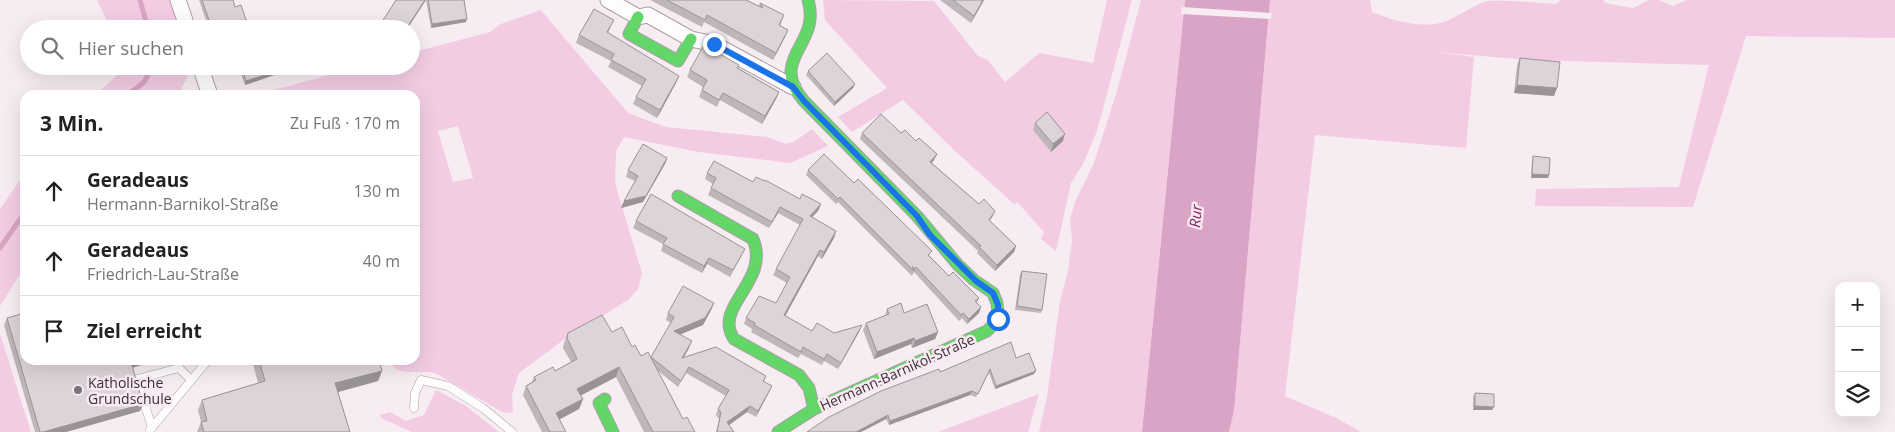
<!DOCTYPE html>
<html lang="de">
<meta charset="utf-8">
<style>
:root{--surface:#fff;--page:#f2f2f2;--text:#222;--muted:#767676;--line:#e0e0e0}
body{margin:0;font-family:"Open Sans",sans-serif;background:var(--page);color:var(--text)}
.controls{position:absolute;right:15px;bottom:15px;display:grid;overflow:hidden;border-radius:10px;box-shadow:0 5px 20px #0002}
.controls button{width:45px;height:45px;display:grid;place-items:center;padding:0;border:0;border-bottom:1px solid var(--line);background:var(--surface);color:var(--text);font:25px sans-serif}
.stop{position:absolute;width:15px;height:15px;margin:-11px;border:4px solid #1a73e8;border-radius:50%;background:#fff}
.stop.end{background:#1a73e8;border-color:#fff;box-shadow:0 1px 5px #0008}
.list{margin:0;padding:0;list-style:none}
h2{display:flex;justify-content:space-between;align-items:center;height:65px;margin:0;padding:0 20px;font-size:21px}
h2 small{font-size:16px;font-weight:400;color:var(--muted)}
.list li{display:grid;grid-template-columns:32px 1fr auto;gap:15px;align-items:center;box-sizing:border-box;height:70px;padding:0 20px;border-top:1px solid var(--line)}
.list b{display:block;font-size:19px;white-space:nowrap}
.list p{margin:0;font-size:16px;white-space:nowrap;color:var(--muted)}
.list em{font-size:16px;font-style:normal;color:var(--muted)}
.icon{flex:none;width:28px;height:28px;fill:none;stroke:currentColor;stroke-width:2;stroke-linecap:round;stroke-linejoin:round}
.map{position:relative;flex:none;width:1895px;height:432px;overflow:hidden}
.search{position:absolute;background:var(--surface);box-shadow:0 5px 20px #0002;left:20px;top:20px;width:400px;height:55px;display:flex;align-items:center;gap:12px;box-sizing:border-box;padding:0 18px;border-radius:28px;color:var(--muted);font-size:19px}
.panel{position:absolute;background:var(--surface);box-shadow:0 5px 20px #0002;left:20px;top:90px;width:400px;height:275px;border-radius:15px}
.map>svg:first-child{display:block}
.green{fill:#f3cce4;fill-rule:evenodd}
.water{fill:#d9a4c6}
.pier{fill:#f6ecf1}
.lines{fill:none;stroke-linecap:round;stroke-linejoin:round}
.stream{stroke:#d9a4c6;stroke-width:5}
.lane-casing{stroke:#a8a1a5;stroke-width:9}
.street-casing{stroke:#a8a1a5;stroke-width:17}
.fast-casing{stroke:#a8a1a5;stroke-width:13}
.lane{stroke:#fefcfd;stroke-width:8}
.street{stroke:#fefcfd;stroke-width:15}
.fast{stroke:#63d668;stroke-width:11}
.wall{fill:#bdb6ba}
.shaded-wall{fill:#9a9497}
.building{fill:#dcd4d8;stroke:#9a9497}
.route{stroke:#1a73e8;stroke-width:6}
.poi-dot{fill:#7a7377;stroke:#f9e9f2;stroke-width:2}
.labels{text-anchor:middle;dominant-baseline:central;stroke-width:5;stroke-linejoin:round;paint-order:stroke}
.street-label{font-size:14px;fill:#383235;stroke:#f9e9f2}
.poi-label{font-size:14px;fill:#383235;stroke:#f9e9f2;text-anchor:start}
.water-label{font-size:15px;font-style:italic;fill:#812e69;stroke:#f9e9f2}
</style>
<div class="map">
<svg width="1895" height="432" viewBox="0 0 1895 432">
<rect width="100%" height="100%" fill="#f6ecf1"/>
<path class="green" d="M 97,0 L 171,0 L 181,29 L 111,29 Z
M 823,0 L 934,1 L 978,56 L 988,60 L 1005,82 L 1039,53 L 1093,63 L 1107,0 L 1132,0 L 1097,131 L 1083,164 L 1071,183 L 1056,251 L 1041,239 L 1044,232 L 1017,202 L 1014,204 L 955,151 L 903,100 L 852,132 L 838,117 L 887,88 L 825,20 Z
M 1141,0 L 1185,0 L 1142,432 L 1039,432 L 1047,397 L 1060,301 L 1068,271 L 1072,241 L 1070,220 L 1075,202 L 1094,163 L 1117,91 Z
M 1270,0 L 1370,0 L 1372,12 C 1392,20 1417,28 1440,23 C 1455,20 1471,5 1488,1 C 1509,0 1535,3 1557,4 L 1560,0 L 1603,0 L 1605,3 L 1633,8 L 1649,0 L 1659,0 L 1673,6 L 1687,0 L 1895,0 L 1895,38 L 1746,36 L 1693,207 L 1535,206 L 1536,189 L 1679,187 L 1709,65 L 1528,60 L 1434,52 L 1474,57 L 1466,148 L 1315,135 L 1285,396 L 1336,418 L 1361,432 L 1229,432 L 1234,411 Z
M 541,10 L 628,113 L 666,127 L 767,137 L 786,144 L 795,141 L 812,129 L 828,146 L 790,163 L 699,152 L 624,137 L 616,151 L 615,183 L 642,273 L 638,289 L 628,300 L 562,341 L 519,373 L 512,394 L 513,413 L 502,412 L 437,374 C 422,368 396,379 389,360 L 415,360 L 415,95 L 255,95 L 363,66 L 411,66 L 411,53 L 490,32 L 501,24 ZM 458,126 L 473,178 L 453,182 L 438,131 Z
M 118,66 L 193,66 L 178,95 L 96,95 L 119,73 Z
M 25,173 L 25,266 L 0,306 L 0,209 Z
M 0,334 L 31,432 L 0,432 Z
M 436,390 L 466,406 L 499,432 L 412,432 L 381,418 L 380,415 L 390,412 L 406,421 L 424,415 Z
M 1039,394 L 1028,432 L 938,432 Z"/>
<path class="water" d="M 1185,0 L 1270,0 L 1234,411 L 1229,432 L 1142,432 Z"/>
<path class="pier" d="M 1182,7 L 1272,13 L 1271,19 L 1181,14 Z"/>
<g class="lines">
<path class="stream" d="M 140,0 L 148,29
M 128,95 L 144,82 L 153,66
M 0,248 L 25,212"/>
<defs>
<path id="lane" d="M 414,408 L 415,393 L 421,380 L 448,386 L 483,408 L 512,432
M 152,428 L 137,379 L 179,368 L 191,380
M 150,430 L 208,360"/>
<path id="street" d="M 178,0 L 188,29
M 608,0 L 638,17 L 648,15 L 691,39 L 714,44 L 793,87
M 200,66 L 210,95"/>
<path id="fast" d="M 638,17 L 629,34 L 678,61 L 691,39
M 678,196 L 753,239 C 771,282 712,306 734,339 L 799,375 L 809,388 L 814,409
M 605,399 L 599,403 L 613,432
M 778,432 L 814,409 L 987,331 L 994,324 L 998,314 L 997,303 L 993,293 L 974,280 L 958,265 L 917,216 L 804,101 C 767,58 822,45 808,0"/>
</defs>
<use href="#lane" class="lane-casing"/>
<use href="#street" class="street-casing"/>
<use href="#fast" class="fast-casing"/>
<use href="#lane" class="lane"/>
<use href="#street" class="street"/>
<use href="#fast" class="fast"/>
</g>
<path class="wall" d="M 199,0 L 233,0 L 235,7 L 249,29 L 209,29 Z
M 426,0 L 464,0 L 466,22 L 431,28 Z
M 426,0 L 407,29 L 378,28 L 380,25 Z
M 650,0 L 746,0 L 759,6 L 760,3 L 784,15 L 780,26 L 785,37 L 773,60 L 704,22 L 702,27 Z
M 940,0 L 984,0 L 971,23 Z
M 611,27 L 608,33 L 676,83 L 657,118 L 633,104 L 636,97 L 642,86 L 608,67 L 611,61 L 576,43 L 579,35 Z
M 1520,58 L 1554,96 L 1514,93 L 1517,65 Z
M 739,65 L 738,68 L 779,92 L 776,99 L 762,124 L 720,100 L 717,107 L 699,97 L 703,87 L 687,77 L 690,70 Z
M 238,66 L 277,66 L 278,71 L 277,74 L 245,85 Z
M 808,71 L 855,84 L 853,88 L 834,106 L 806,75 Z
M 1035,123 L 1063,141 L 1051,152 L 1033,130 Z
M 862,133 L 901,133 L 916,141 L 937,154 L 934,160 L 932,163 L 979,204 L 995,211 L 993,216 L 990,221 L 1016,246 L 1014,252 L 995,271 L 977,253 L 978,251 L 860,139 Z
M 1533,156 L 1549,175 L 1548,178 L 1531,178 L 1532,160 Z
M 667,158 L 665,164 L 643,202 L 621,208 L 635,181 L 626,177 L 628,170 Z
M 808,170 L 930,256 L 949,276 L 979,298 L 977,303 L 981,307 L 979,313 L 967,324 L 962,318 L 959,321 L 914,272 L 912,276 L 838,202 L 836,204 L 806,175 Z
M 707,173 L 753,182 L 800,199 L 821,204 L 818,211 L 812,217 L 836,231 L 834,238 L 822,259 L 818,256 L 785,316 L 812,331 L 834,333 L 859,332 L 838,369 L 824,361 L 822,365 L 801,354 L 798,358 L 751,332 L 752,329 L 744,324 L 746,318 L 776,303 L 787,283 L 773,275 L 776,269 L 800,225 L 778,213 L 769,228 L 708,195 L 713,184 L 705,179 Z
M 636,221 L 742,255 L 730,277 L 707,264 L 702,273 L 661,251 L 663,244 L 633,228 Z
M 1022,271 L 1042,310 L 1041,313 L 1015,310 L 1020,274 Z
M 714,303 L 711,310 L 703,325 L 679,334 L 689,348 L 684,357 L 766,376 L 764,382 L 772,386 L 769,392 L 756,417 L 747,412 L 729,425 L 734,432 L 716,432 L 719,419 L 716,415 L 718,409 L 726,396 L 686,373 L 678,387 L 657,370 L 683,419 L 695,432 L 644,432 L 616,377 L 581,395 L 583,399 L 579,409 L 559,420 L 566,432 L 542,432 L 523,395 L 526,386 L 532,382 L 534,377 L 555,371 L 571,362 L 563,348 L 564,343 L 568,333 L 612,332 L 632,347 L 641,356 L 651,358 L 671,323 L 666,320 L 668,313 Z
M 887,309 L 904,313 L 938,332 L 935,339 L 912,348 L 911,344 L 874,359 L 863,330 L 866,323 L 885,316 Z
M 7,318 L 132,368 L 143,404 L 140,411 L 66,432 L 35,432 L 4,325 Z
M 1016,358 L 1034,374 L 995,389 L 989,373 L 976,397 L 970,395 L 889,425 L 886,419 L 861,432 L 940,372 Z
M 252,360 L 379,360 L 382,371 L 378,381 L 338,392 L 350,432 L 197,432 L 201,422 L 198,410 L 202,400 L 258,383 Z
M 1475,393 L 1492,410 L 1473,410 L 1473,397 Z"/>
<path class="shaded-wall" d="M 425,0 L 426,0 L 407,29 L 406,29 Z
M 983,0 L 984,0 L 971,23 L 974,16 Z
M 467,19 L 466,22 L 431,28 L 432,24 Z
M 788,30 L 785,37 L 773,60 L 776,53 Z
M 278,71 L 277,74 L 245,85 L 246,81 Z
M 679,76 L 676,83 L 657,118 L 660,110 Z
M 855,84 L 853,88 L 834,106 L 835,102 Z
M 1517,85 L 1557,88 L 1554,96 L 1514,93 Z
M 779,92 L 776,99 L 762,124 L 765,116 Z
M 1065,134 L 1063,141 L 1051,152 L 1053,144 Z
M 937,154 L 934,160 L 928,167 L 930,162 Z
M 667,158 L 665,164 L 643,202 L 621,208 L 624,201 Z
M 1532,174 L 1549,175 L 1548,178 L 1531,178 Z
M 821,204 L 818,211 L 807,222 L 810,216 Z
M 780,207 L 778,213 L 769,228 L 772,222 Z
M 836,231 L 834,238 L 822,259 L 824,252 Z
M 1016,246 L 1014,252 L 995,271 L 997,265 Z
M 820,250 L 818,256 L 782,322 L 784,315 Z
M 709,258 L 707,264 L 702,273 L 704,266 Z
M 714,303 L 711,310 L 703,325 L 672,338 L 674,331 Z
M 981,307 L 979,313 L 967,324 L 969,319 Z
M 862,325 L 859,332 L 838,369 L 841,363 Z
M 938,332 L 935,339 L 912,348 L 915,341 Z
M 914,338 L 911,344 L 874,359 L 877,352 Z
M 692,341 L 689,348 L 680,364 L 682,358 Z
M 136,360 L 159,360 L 128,369 L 131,362 Z
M 619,367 L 616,377 L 574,399 L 577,389 Z
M 382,371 L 378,381 L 331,394 L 335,383 Z
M 1036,371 L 1034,374 L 995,389 L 996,386 Z
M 772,386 L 769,392 L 756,417 L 758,411 Z
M 972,391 L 970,395 L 889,425 L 890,421 Z
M 583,399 L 579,409 L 552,423 L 556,413 Z
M 143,404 L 140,411 L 66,432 L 43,432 Z
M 750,406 L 747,412 L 725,428 L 727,422 Z
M 1475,406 L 1494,407 L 1492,410 L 1473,410 Z
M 888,415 L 886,419 L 861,432 L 856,432 Z"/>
<path class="building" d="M 202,0 L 233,0 L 235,7 L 241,5 L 249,29 L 212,29 Z
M 396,0 L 425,0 L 406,29 L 386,29 L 380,25 Z
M 428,0 L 464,0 L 467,19 L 432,24 Z
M 667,0 L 746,0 L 763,8 L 760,3 L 784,15 L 779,25 L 788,30 L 776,53 L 707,15 L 705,20 Z
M 953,0 L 983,0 L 974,16 Z
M 594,9 L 614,20 L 607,32 L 679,76 L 660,110 L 636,97 L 646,79 L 611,60 L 614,54 L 579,35 Z
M 704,45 L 739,65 L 737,68 L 779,92 L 765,116 L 723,93 L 719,100 L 702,90 L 707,80 L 690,70 Z
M 827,53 L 855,84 L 835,102 L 808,71 Z
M 1520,58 L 1560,62 L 1557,88 L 1517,85 Z
M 241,66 L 277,66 L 278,71 L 246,81 Z
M 1047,112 L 1065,134 L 1053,144 L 1035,123 Z
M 881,114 L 901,133 L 905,130 L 916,141 L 919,138 L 937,154 L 930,162 L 979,204 L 984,199 L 995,211 L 989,220 L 1016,246 L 997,265 L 979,247 L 981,246 L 862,133 Z
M 643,144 L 667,158 L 646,196 L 624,201 L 638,176 L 628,170 Z
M 824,154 L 854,183 L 858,179 L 932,251 L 928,255 L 949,276 L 953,272 L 979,298 L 975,301 L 981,307 L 969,319 L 963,313 L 961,315 L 916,267 L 914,269 L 912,266 L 914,271 L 840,197 L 838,199 L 808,170 Z
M 1533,156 L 1550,158 L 1549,175 L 1532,174 Z
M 714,161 L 753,182 L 756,177 L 765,181 L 765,180 L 800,199 L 802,194 L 821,204 L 810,216 L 836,231 L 824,252 L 820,250 L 784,315 L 812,331 L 817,323 L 834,333 L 862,325 L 841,363 L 827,354 L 824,359 L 803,347 L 801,352 L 754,325 L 755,323 L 746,318 L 759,296 L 776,303 L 790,277 L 776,269 L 803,219 L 780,207 L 772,222 L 711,188 L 716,178 L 707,173 Z
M 651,194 L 745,249 L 733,270 L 709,258 L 704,266 L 663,244 L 667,238 L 636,221 Z
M 1022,271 L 1047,274 L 1042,310 L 1017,306 Z
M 683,286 L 714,303 L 705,318 L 674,331 L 692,341 L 682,358 L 716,347 L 766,376 L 763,381 L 772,386 L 758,411 L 750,406 L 727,422 L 734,432 L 717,432 L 721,412 L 718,409 L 729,390 L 689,367 L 681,381 L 651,357 L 674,317 L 668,313 Z
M 901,303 L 904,313 L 927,304 L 938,332 L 915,341 L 914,338 L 877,352 L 866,323 L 889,314 L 887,309 Z
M 25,313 L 25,360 L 136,360 L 131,362 L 143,404 L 43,432 L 40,432 L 7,318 Z
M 602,315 L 612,332 L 622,327 L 632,347 L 635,345 L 641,356 L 648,352 L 683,419 L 687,417 L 695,432 L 653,432 L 619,367 L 577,389 L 583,399 L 556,413 L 566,432 L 550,432 L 526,386 L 536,380 L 534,377 L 553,367 L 555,371 L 577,359 L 567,338 L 568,333 Z
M 1011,342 L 1016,358 L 1029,353 L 1036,371 L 996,386 L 990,369 L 978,394 L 972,391 L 890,421 L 888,415 L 856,432 L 807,432 L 829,417 L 881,391 L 939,369 L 940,372 Z
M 259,360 L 379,360 L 382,371 L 335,383 L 350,432 L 204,432 L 201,422 L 207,421 L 202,400 L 265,381 Z
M 1475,393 L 1494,394 L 1494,407 L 1475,406 Z"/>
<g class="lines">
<path class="route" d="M 714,44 L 793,87 L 804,101 L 917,216 L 930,235 L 976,281 L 993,293 L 998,305 L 998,319"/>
</g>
<circle class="poi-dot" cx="78" cy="390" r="5"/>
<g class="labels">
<g class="street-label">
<text transform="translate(897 372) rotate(-24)">Hermann-Barnikol-Straße</text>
</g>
<g class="poi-label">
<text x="88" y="382">Katholische<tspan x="88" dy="16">Grundschule</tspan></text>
</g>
<g class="water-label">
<text transform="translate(1195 216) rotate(-85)">Rur</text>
</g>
</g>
</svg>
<div class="controls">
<button>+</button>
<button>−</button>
<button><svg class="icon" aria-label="layers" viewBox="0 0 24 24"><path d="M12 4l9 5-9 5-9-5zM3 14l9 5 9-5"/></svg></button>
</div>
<div class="stop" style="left:998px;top:319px"></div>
<div class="stop end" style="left:714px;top:44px"></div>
<div class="search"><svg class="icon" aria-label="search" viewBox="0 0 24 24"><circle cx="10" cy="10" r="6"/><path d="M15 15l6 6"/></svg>Hier suchen</div>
<section class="panel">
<h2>3 Min.<small>Zu Fuß · 170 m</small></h2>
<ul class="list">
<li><svg class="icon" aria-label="ahead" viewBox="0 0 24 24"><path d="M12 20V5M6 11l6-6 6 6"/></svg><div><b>Geradeaus</b><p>Hermann-Barnikol-Straße</p></div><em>130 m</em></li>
<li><svg class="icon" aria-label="ahead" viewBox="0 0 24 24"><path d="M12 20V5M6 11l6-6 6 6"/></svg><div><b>Geradeaus</b><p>Friedrich-Lau-Straße</p></div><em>40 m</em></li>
<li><svg class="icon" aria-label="arrive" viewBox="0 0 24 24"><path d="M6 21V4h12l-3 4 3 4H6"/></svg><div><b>Ziel erreicht</b></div></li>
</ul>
</section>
</div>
